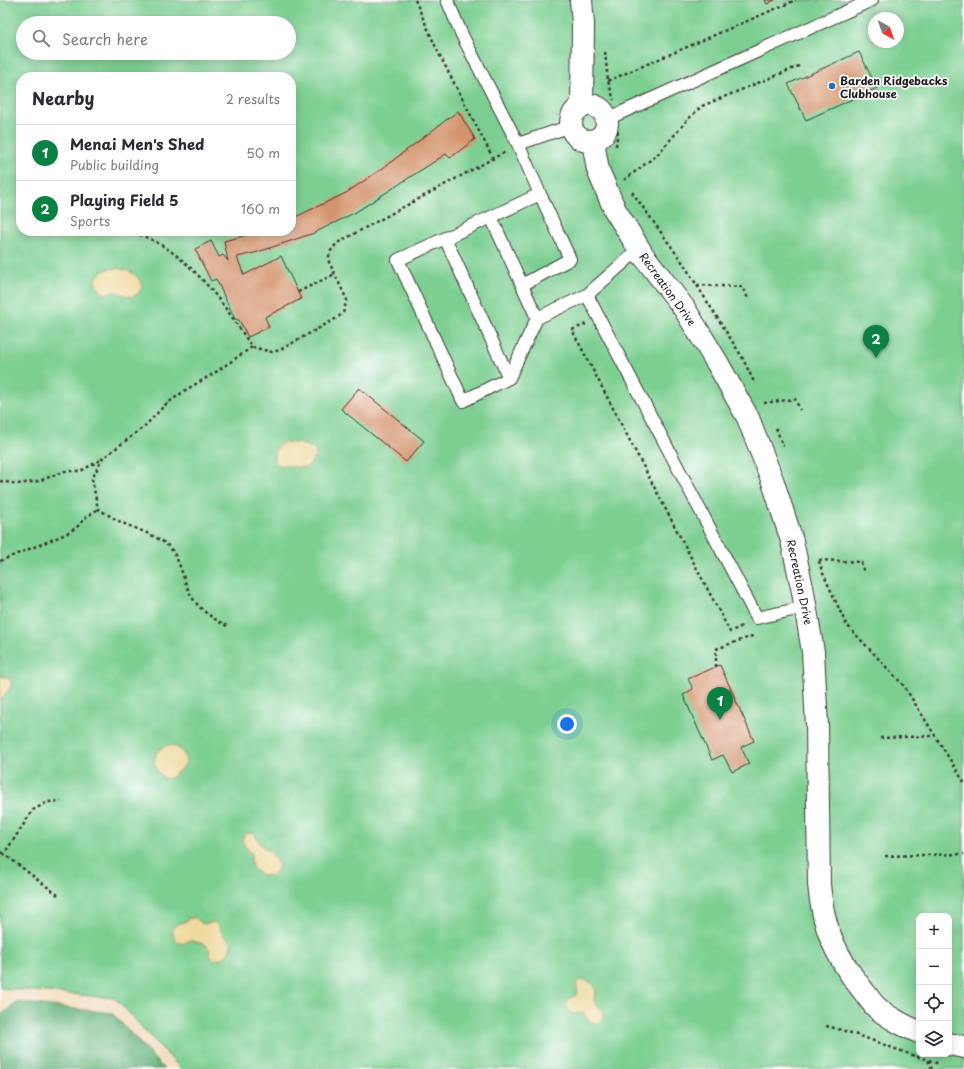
<!DOCTYPE html>
<meta charset="utf-8">
<style>
:root{--surface:#fff;--page:#f2f2f3;--text:#2b2b33;--muted:#7c7c81;--line:#e1e1e2;--accent:#0b8043}
body{margin:0;font-family:"Playpen Sans",sans-serif;background:var(--page);color:var(--text)}
.controls{position:absolute;right:12px;bottom:12px;display:grid;overflow:hidden;border-radius:8px;box-shadow:0 2px 10px #0003}
.controls button{width:36px;height:36px;display:grid;place-items:center;padding:0;border:0;border-bottom:1px solid var(--line);background:var(--surface);color:var(--text);font:20px sans-serif}
.compass{position:absolute;left:868px;top:12px;width:36px;height:36px;border-radius:50%;background:var(--surface);box-shadow:0 2px 10px #0003;rotate:140deg}
.you{position:absolute;left:567px;top:724px;width:14px;height:14px;margin:-10px;border:3px solid #fff;border-radius:50%;background:#1a73e8;box-shadow:0 0 0 6px #1a73e833}
.badge{display:grid;place-items:center;width:26px;height:26px;border-radius:50%;background:var(--accent);color:#fff;font-size:13px;font-weight:700}
.pin{position:absolute;translate:-50% -33px;filter:drop-shadow(0 1px 2px #0008)}
.pin::after{content:'';position:absolute;top:21px;width:14px;height:12px;background:inherit;clip-path:polygon(0 0,100% 0,50% 100%)}
.list{margin:0;padding:0;list-style:none}
h2{display:flex;justify-content:space-between;align-items:center;height:52px;margin:0;padding:0 16px;font-size:17px}
h2 small{font-size:13px;font-weight:400;color:var(--muted)}
.list li{display:grid;grid-template-columns:26px 1fr auto;gap:12px;align-items:center;box-sizing:border-box;height:56px;padding:0 16px;border-top:1px solid var(--line)}
.list b{display:block;font-size:15px;white-space:nowrap}
.list p{margin:0;font-size:13px;white-space:nowrap;color:var(--muted)}
.list em{font-size:13px;font-style:normal;color:var(--muted)}
.icon{flex:none;width:22px;height:22px;fill:none;stroke:currentColor;stroke-width:2;stroke-linecap:round;stroke-linejoin:round}
.map{position:relative;flex:none;width:964px;height:1069px;overflow:hidden}
.search{position:absolute;background:var(--surface);box-shadow:0 2px 10px #0003;left:16px;top:16px;width:280px;height:44px;display:flex;align-items:center;gap:10px;box-sizing:border-box;padding:0 14px;border-radius:22px;color:var(--muted);font-size:15px}
.panel{position:absolute;background:var(--surface);box-shadow:0 2px 10px #0003;left:16px;top:72px;width:280px;height:164px;border-radius:16px}
.map>svg:first-child{display:block}
.green{fill:#7ccf91;stroke:#4c7656;fill-rule:evenodd}
.forest{fill:#65b27b;stroke:#40674c}
.sand{fill:#eeda9e;stroke:#857b5d}
.building{fill:#d4946d}
.lines{fill:none;stroke-linecap:round;stroke-linejoin:round}
.service-casing{stroke:#3c3934;stroke-width:14}
.minor-casing{stroke:#3c3934;stroke-width:24}
.path{stroke:#3c3934;stroke-width:2.5;stroke-dasharray:3 3;stroke-linecap:butt}
.service{stroke:#fff;stroke-width:12}
.minor{stroke:#fff;stroke-width:22}
.poi-dot{fill:#1f6fb2;stroke:#fff;stroke-width:1.5}
.labels{text-anchor:middle;dominant-baseline:central;stroke-width:3.5;stroke-linejoin:round;paint-order:stroke}
.poi-label{font-size:11px;font-weight:bold;fill:#1c1c1c;stroke:#fff;text-anchor:start}
.street-label{font-size:11px;fill:#1c1c1c;stroke:#fff}
</style>
<div class="map">
<svg width="964" height="1069" viewBox="0 0 964 1069">
<rect width="100%" height="100%" fill="#fff"/>
<filter id="ink" filterUnits="userSpaceOnUse"><feTurbulence type="fractalNoise" baseFrequency=".025" numOctaves="2"/><feDisplacementMap in="SourceGraphic" scale="8" xChannelSelector="R" yChannelSelector="G"/><feConvolveMatrix kernelMatrix="1 2 1 2 8 2 1 2 1" color-interpolation-filters="sRGB"/></filter>
<filter id="wash" filterUnits="userSpaceOnUse"><feTurbulence type="fractalNoise" baseFrequency=".012" numOctaves="4" result="noise"/><feDisplacementMap in="SourceGraphic" scale="16" xChannelSelector="R" yChannelSelector="G"/><feGaussianBlur stdDeviation="0.9" result="paint"/><feColorMatrix in="noise" values="0 0 0 0 0 0 0 0 0 0 0 0 0 0 0 0 0 1.4 0 .05"/><feComposite in="paint" operator="in"/></filter>
<g filter="url(#wash)">
<rect width="100%" height="100%" fill="#f1ddbd"/>
<path class="green" d="M 0,0 L 964,0 L 964,1069 L 181,1069 L 115,998 L 0,988 ZM 874,18 L 898,18 L 898,42 L 874,42 ZM 23,23 L 289,23 L 289,53 L 23,53 ZM 21,77 L 291,77 L 291,231 L 21,231 ZM 919,916 L 949,916 L 949,1054 L 919,1054 Z"/>
<path class="forest" d="M 16,1002 L 112,1013 L 164,1069 L 0,1069 L 0,1016 Z"/>
<path class="sand" d="M 116,268 C 127,269 140,274 142,287 L 139,293 L 132,297 L 115,292 L 104,294 L 100,290 L 95,283 C 97,271 105,269 116,268 Z
M 285,442 L 302,444 L 315,449 L 316,455 L 310,465 L 305,468 L 279,465 L 274,460 C 273,451 277,445 285,442 Z
M 0,676 L 7,677 L 12,683 L 10,688 L 0,701 Z
M 170,745 C 179,747 185,752 186,762 C 184,767 172,778 167,779 C 149,772 151,747 170,745 Z
M 247,833 L 254,834 L 262,846 L 272,853 L 279,866 C 278,869 276,872 274,874 C 268,879 255,873 252,866 C 250,863 252,858 252,854 L 245,846 L 242,840 L 244,834 Z
M 190,918 L 196,918 L 202,924 L 214,922 C 221,926 220,929 223,935 C 225,938 229,940 231,942 C 233,959 208,968 209,949 L 205,944 L 199,943 L 190,940 L 183,944 C 175,942 172,935 173,928 L 177,924 L 184,922 Z
M 580,980 C 587,980 593,982 596,989 L 594,1001 C 599,1010 612,1016 597,1024 L 591,1022 L 583,1014 L 573,1014 L 566,1007 L 568,999 L 578,994 L 576,983 Z"/>
<g id="blocks">
<path class="building" d="M 765,0 L 775,0 L 767,4 Z
M 859,52 L 877,88 L 806,120 L 788,84 Z
M 458,111 L 475,139 L 450,158 L 446,154 L 356,212 L 314,233 L 258,252 L 237,257 L 244,275 L 281,256 L 301,299 L 265,317 L 269,327 L 248,337 L 239,320 L 235,319 L 216,279 L 211,281 L 195,249 L 211,241 L 219,257 L 223,255 L 228,261 L 224,241 L 261,231 L 291,231 L 291,219 L 346,193 L 383,168 Z
M 359,388 L 424,441 L 406,462 L 341,409 Z
M 720,665 L 754,741 L 741,747 L 749,764 L 732,772 L 723,755 L 712,760 L 683,695 L 693,689 L 688,679 Z"/>
</g>
</g>
<g filter="url(#ink)">
<use href="#blocks" fill-opacity="0" stroke="#3c3934" stroke-width="1"/>
<g class="lines">
<defs>
<path id="service" d="M 447,0 L 462,35 L 518,144 L 540,194 L 491,217 L 537,318 L 587,295
M 607,119 L 872,0
M 518,144 L 571,126
M 491,217 L 398,260 L 463,401 L 509,378 L 537,318
M 445,238 L 509,378
M 639,249 L 587,295 L 757,618 L 806,607
M 522,285 L 570,259 L 540,194"/>
<path id="minor" d="M 581,0 L 583,24 L 582,107
M571 123a18 18 0 1 1 36 0a18 18 0 1 1-36 0Z
M 593,141 L 598,170 L 615,210 L 643,255 L 684,308 L 718,364 L 748,418 L 773,482 L 792,541 L 803,592 L 813,652 L 817,725 L 819,885 C 823,927 835,955 861,988 C 866,994 871,1002 876,1007 C 886,1016 906,1027 919,1032
M 949,1044 L 964,1047"/>
</defs>
<use href="#service" class="service-casing"/>
<use href="#minor" class="minor-casing"/>
<path class="path" d="M 415,0 L 438,52 L 493,158
M 605,52 L 608,81 L 614,100
M 608,81 L 796,0
M 616,146 L 618,131
M 624,180 L 657,155 L 691,116 L 702,106 L 799,66
M 632,192 L 683,263 L 742,357 L 755,384
M 128,231 C 184,245 222,301 252,347 L 272,352 L 280,350 L 337,318 L 343,313 L 347,300 L 329,262 C 328,253 332,248 339,242 L 505,152
M 697,285 L 742,287 L 748,298
M 298,292 L 335,274
M 586,324 L 572,330 L 730,632 L 744,625
M 764,403 L 795,399 L 800,410
M 776,428 L 783,446
M 0,481 L 18,484 L 39,481 L 65,471 L 81,471 L 102,459
M 819,560 L 861,562 L 864,573
M 0,561 L 66,534 L 77,527 L 85,518 L 98,509
M 819,561 L 822,571 L 846,624 L 904,686 L 964,782
M 227,626 C 210,617 195,607 188,589 C 182,575 180,561 171,549 C 161,537 139,530 125,524 C 116,520 107,514 98,509 L 92,479 L 102,459 L 146,425 L 165,405 L 187,389 L 213,374 L 252,347
M 716,667 L 716,649 L 755,635
M 880,738 L 934,736
M 0,852 L 4,854
M 885,856 L 964,854
M 58,895 L 4,854 L 33,810 L 48,802 L 61,801
M 826,1026 C 861,1034 894,1050 928,1060 L 932,1069
M 929,1060 L 939,1064"/>
<use href="#service" class="service"/>
<use href="#minor" class="minor"/>
</g>
</g>
<circle class="poi-dot" cx="832" cy="86" r="4"/>
<g class="labels">
<g class="poi-label">
<text x="840" y="80">Barden Ridgebacks<tspan x="840" dy="13">Clubhouse</tspan></text>
</g>
<g class="street-label">
<text transform="translate(668 289) rotate(54)">Recreation Drive</text>
<text transform="translate(800 582) rotate(78)">Recreation Drive</text>
</g>
</g>
</svg>
<div class="controls">
<button>+</button>
<button>−</button>
<button><svg class="icon" aria-label="locate" viewBox="0 0 24 24"><circle cx="12" cy="12" r="6"/><path d="M12 2v4M12 18v4M2 12h4M18 12h4"/></svg></button>
<button><svg class="icon" aria-label="layers" viewBox="0 0 24 24"><path d="M12 4l9 5-9 5-9-5zM3 14l9 5 9-5"/></svg></button>
</div>
<svg class="compass" viewBox="-18 -18 36 36"><path d="M0-13l5 13h-10z" fill="#e53935"/><path d="M0 13l5-13h-10z" fill="#7c7c81"/></svg>
<div class="you"></div>
<div class="pin badge" style="left:720px;top:720px">1</div>
<div class="pin badge" style="left:876px;top:358px">2</div>
<div class="search"><svg class="icon" aria-label="search" viewBox="0 0 24 24"><circle cx="10" cy="10" r="6"/><path d="M15 15l6 6"/></svg>Search here</div>
<section class="panel">
<h2>Nearby<small>2 results</small></h2>
<ul class="list">
<li><span class="badge">1</span><div><b>Menai Men's Shed</b><p>Public building</p></div><em>50 m</em></li>
<li><span class="badge">2</span><div><b>Playing Field 5</b><p>Sports</p></div><em>160 m</em></li>
</ul>
</section>
</div>
